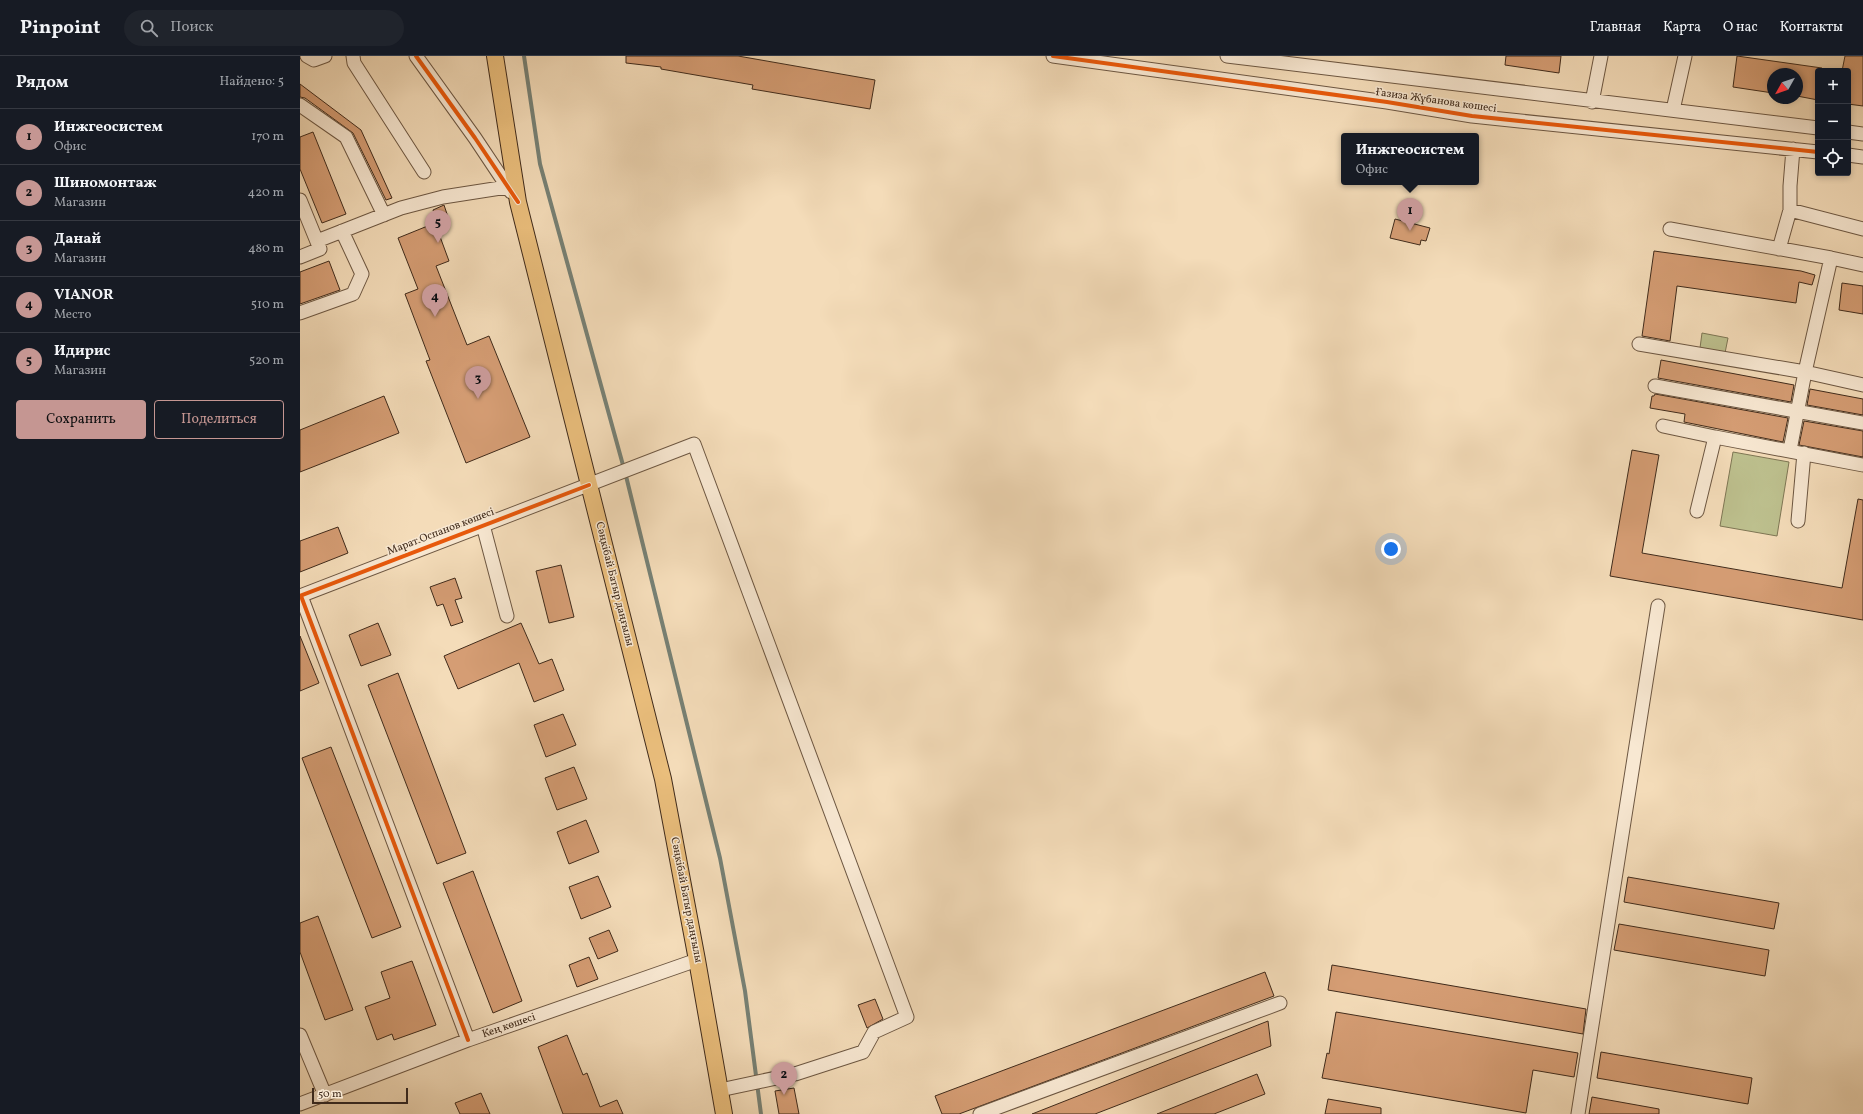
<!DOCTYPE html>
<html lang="ru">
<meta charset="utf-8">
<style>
:root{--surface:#171b24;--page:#20242c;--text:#f1f3f6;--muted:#9ea1a6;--line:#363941;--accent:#c59692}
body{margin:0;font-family:Vollkorn,serif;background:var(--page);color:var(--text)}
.controls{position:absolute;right:12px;top:12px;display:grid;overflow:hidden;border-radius:4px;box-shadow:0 2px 6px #0003}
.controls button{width:36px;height:36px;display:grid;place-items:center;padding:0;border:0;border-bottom:1px solid var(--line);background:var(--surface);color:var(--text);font:20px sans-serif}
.compass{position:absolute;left:1467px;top:12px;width:36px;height:36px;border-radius:50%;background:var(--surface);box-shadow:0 2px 6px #0003;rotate:230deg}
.scale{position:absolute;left:12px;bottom:10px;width:96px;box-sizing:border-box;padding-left:4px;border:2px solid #402b1b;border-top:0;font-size:11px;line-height:14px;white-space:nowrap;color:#402b1b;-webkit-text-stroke:3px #f8e8d2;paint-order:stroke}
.you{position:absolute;left:1091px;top:493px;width:14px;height:14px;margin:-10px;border:3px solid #fff;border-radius:50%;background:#1a73e8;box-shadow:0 0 0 6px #1a73e833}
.badge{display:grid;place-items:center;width:26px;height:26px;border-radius:50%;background:var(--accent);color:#111;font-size:13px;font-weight:700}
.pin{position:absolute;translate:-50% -33px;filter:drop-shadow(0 1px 2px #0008)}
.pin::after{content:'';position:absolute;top:21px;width:14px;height:12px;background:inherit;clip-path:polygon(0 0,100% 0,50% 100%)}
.popup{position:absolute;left:1041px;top:77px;width:138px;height:52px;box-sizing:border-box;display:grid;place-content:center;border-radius:4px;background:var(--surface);filter:drop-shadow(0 1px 3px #0005);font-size:13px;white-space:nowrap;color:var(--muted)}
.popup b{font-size:15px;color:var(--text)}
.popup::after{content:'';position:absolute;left:50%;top:100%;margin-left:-8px;border:8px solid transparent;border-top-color:var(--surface)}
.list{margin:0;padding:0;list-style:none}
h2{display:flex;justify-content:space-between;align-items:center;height:52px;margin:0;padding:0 16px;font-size:17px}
h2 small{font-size:13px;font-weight:400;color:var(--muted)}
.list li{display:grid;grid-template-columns:26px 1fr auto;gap:12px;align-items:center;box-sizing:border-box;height:56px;padding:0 16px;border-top:1px solid var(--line)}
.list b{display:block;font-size:15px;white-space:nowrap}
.list p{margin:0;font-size:13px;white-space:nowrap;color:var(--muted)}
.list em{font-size:13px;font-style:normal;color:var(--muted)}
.actions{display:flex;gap:8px;padding:12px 16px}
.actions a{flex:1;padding:9px 0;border:1px solid var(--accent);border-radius:4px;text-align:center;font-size:14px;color:var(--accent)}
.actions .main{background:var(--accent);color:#111}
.icon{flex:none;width:22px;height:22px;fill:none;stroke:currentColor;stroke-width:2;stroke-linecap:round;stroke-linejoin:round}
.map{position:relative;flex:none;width:1563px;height:1058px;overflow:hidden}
header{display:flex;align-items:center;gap:24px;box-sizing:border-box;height:56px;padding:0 20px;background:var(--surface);border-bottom:1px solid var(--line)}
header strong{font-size:19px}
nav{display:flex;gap:22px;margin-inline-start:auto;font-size:14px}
.search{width:280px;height:36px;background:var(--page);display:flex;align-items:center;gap:10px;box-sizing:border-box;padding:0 14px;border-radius:22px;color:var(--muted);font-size:15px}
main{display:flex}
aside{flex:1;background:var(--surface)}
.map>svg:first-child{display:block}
.green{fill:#bdc08e;stroke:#7e7654}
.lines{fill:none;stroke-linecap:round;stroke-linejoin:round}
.stream{stroke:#778175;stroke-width:4}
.building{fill:#d59d74;stroke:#402b1b}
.minor-casing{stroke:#6d5742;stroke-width:15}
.major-casing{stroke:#402b1b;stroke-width:18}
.minor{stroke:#f8e8d2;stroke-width:13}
.major{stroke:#eabe7c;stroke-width:16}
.cycleway-casing{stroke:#f8e8d2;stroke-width:6}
.cycleway{stroke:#e8590c;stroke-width:4}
.labels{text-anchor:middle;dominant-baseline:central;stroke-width:3;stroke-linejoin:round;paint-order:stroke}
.street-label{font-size:11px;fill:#402b1b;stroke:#f8e8d2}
</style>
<header>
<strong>Pinpoint</strong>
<div class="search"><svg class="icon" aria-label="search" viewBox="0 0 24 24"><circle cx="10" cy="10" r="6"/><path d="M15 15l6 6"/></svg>Поиск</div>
<nav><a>Главная</a><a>Карта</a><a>О нас</a><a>Контакты</a></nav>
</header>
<main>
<aside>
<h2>Рядом<small>Найдено: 5</small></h2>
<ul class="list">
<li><span class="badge">1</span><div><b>Инжгеосистем</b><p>Офис</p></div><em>170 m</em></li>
<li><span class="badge">2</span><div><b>Шиномонтаж</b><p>Магазин</p></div><em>420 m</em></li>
<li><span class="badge">3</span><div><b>Данай</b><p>Магазин</p></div><em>480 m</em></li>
<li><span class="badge">4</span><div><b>VIANOR</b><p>Место</p></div><em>510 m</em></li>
<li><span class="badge">5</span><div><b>Идирис</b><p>Магазин</p></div><em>520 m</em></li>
</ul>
<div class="actions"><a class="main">Сохранить</a><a>Поделиться</a></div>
</aside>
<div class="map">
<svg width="1563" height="1058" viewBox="0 0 1563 1058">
<rect width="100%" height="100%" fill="#f4dcb9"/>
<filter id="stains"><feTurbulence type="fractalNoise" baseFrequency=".005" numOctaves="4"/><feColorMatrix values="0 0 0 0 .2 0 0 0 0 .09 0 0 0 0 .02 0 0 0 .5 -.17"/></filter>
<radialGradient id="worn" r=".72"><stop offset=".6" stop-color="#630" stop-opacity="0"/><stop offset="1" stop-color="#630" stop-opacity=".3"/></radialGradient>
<path class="green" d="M 1402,277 L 1428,282 L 1425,297 L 1400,292 Z
M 1433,396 L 1489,406 L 1477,480 L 1420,470 Z"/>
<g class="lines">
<path class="stream" d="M 224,0 L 240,108 L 326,420 L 420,802 L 445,935 L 461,1058"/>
</g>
<path class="building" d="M 326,0 L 438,0 L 575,24 L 570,53 L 452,33 L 453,29 L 361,13 L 361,11 L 326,7 Z
M 1206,0 L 1261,0 L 1259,17 L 1205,9 Z
M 1437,0 L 1522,12 L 1521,15 L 1518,15 L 1518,44 L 1497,40 L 1497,18 L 1473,18 L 1473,37 L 1433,31 Z
M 1545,0 L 1563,0 L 1563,50 L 1548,48 L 1548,15 L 1542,15 Z
M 0,28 L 61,74 L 92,142 L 86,144 L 53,77 L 5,42 L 0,41 Z
M 13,76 L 46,158 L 22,167 L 0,113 L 0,81 Z
M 144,149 L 148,161 L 137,165 L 133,154 Z
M 1095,163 L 1130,172 L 1126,185 L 1121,184 L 1120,189 L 1090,182 Z
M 135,167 L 149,205 L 136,210 L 167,289 L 189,280 L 230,381 L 166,407 L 126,305 L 130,304 L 105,238 L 118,233 L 98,182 Z
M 1354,195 L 1501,215 L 1515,219 L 1512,229 L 1499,226 L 1496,247 L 1377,230 L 1370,285 L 1342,280 Z
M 29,205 L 40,234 L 0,248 L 0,216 Z
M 1542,227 L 1563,230 L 1563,258 L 1539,254 Z
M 1361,304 L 1494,329 L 1491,346 L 1358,322 Z
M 1510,333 L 1563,343 L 1563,359 L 1507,349 Z
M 1355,338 L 1488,362 L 1483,386 L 1384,366 L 1385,358 L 1350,352 L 1352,340 L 1354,340 Z
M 84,340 L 99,377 L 0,416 L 0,374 Z
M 1504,365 L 1563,375 L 1563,401 L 1499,389 Z
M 1332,394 L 1359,399 L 1342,497 L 1542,532 L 1558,443 L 1563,444 L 1563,564 L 1310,520 Z
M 38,471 L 48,497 L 0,516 L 0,485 Z
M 261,509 L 274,561 L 249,567 L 236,515 Z
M 155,522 L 162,542 L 155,544 L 163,566 L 151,570 L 143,548 L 137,550 L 130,531 Z
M 78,567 L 91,599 L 61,610 L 49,579 Z
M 221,567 L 239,608 L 252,603 L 264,634 L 234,646 L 219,607 L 158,633 L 144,600 Z
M 0,580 L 19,627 L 0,635 Z
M 98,617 L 166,797 L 137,808 L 68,629 Z
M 263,658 L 276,689 L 246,701 L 234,669 Z
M 31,691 L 101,871 L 72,882 L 2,702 Z
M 274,711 L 287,743 L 257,754 L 245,722 Z
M 286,764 L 299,796 L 269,808 L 257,776 Z
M 173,815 L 222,945 L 193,957 L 143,827 Z
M 298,820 L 311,851 L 281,863 L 269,831 Z
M 1328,821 L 1479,847 L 1474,873 L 1324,846 Z
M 18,860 L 53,954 L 25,964 L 0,896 L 0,867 Z
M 1319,868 L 1469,894 L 1465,920 L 1314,894 Z
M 309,874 L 318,895 L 298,903 L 289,882 Z
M 289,901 L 298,923 L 277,931 L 269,909 Z
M 112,905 L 136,969 L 94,984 L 92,978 L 77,984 L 65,951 L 90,942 L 81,916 Z
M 1032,909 L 1286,953 L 1283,978 L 1028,934 Z
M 965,916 L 974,940 L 659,1058 L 642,1058 L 635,1040 Z
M 575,943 L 583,963 L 567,972 L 558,949 Z
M 1036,956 L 1278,997 L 1274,1021 L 1233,1014 L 1226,1057 L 1022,1022 L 1027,997 L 1029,998 Z
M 968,965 L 971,990 L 795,1058 L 732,1058 Z
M 267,979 L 283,1019 L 287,1017 L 300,1051 L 317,1044 L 323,1058 L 263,1058 L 238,991 Z
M 1301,996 L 1452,1022 L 1448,1048 L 1297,1022 Z
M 957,1018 L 965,1038 L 914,1058 L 857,1058 Z
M 494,1032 L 499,1058 L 479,1058 L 475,1035 Z
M 181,1037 L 190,1058 L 160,1058 L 155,1047 Z
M 1292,1041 L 1359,1053 L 1359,1058 L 1289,1058 Z
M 1028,1043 L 1081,1052 L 1081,1058 L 1025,1058 Z"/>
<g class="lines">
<defs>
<path id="minor" d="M 7,0 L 14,4 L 25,0
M 53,0 L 54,7 L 124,116
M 116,0 L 175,82 L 211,136
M 753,0 L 1087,46 L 1172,60 L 1518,96
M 927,0 L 1518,72
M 1292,46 L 1301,0
M 0,49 L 46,81 L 84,159
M 1373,54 L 1385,0
M 1548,76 L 1563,78
M 1548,99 L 1563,101
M 0,144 L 20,193 L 0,201
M 1490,154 L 1563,173
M 1370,173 L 1531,202 L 1563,209
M 17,185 L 101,152 L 143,141 L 207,131
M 1479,193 L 1490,154 L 1490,130 L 1493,93
M 0,257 L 53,238 L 62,218 L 42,175
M 1339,288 L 1505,316 L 1563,329
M 1355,330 L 1563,367
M 1363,370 L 1415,381
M 1490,394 L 1505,316 L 1531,202
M 1397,455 L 1415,381 L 1563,409
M 1498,465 L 1504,397
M 183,469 L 207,560
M 0,540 L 394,388 L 607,961 L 574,976 L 563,996 L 495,1018 L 420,1034
M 1,540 L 168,984
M 0,979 L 25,1039
M 0,1048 L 168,984 L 397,904
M 680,1058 L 980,947
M 1278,1058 L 1358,550"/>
<path id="major" d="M 195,0 L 218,146 L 363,723 L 397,904 L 424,1058"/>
</defs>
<use href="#minor" class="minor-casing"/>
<use href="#major" class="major-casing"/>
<use href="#minor" class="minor"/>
<use href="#major" class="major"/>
<defs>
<path id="cycleway" d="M 116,0 L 175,82 L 218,146
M 753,0 L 1087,46 L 1172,60 L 1518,96
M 0,540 L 289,429
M 1,540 L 168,984"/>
</defs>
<use href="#cycleway" class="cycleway-casing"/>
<use href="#cycleway" class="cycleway"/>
</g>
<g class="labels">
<g class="street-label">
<text transform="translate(1136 45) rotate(8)">Ғазиза Жұбанова көшесі</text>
<text transform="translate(141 476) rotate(-21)">Марат Оспанов көшесі</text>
<text transform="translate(314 528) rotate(76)">Сәңкібай Батыр даңғылы</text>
<text transform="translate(386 844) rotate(79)">Сәңкібай Батыр даңғылы</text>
<text transform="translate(209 970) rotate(-19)">Кең көшесі</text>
</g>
</g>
<rect width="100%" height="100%" filter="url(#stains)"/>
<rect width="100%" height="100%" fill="url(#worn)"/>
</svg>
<div class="controls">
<button>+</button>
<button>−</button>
<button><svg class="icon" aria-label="locate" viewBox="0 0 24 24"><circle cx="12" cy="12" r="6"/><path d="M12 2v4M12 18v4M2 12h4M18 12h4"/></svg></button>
</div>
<svg class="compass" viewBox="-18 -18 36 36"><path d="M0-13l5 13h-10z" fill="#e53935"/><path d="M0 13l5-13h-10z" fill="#9ea1a6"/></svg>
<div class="scale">50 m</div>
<div class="you"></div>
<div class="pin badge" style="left:1110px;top:175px">1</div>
<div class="popup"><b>Инжгеосистем</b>Офис</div>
<div class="pin badge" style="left:484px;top:1039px">2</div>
<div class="pin badge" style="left:178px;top:343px">3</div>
<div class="pin badge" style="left:135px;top:261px">4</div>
<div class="pin badge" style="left:138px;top:187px">5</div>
</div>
</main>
